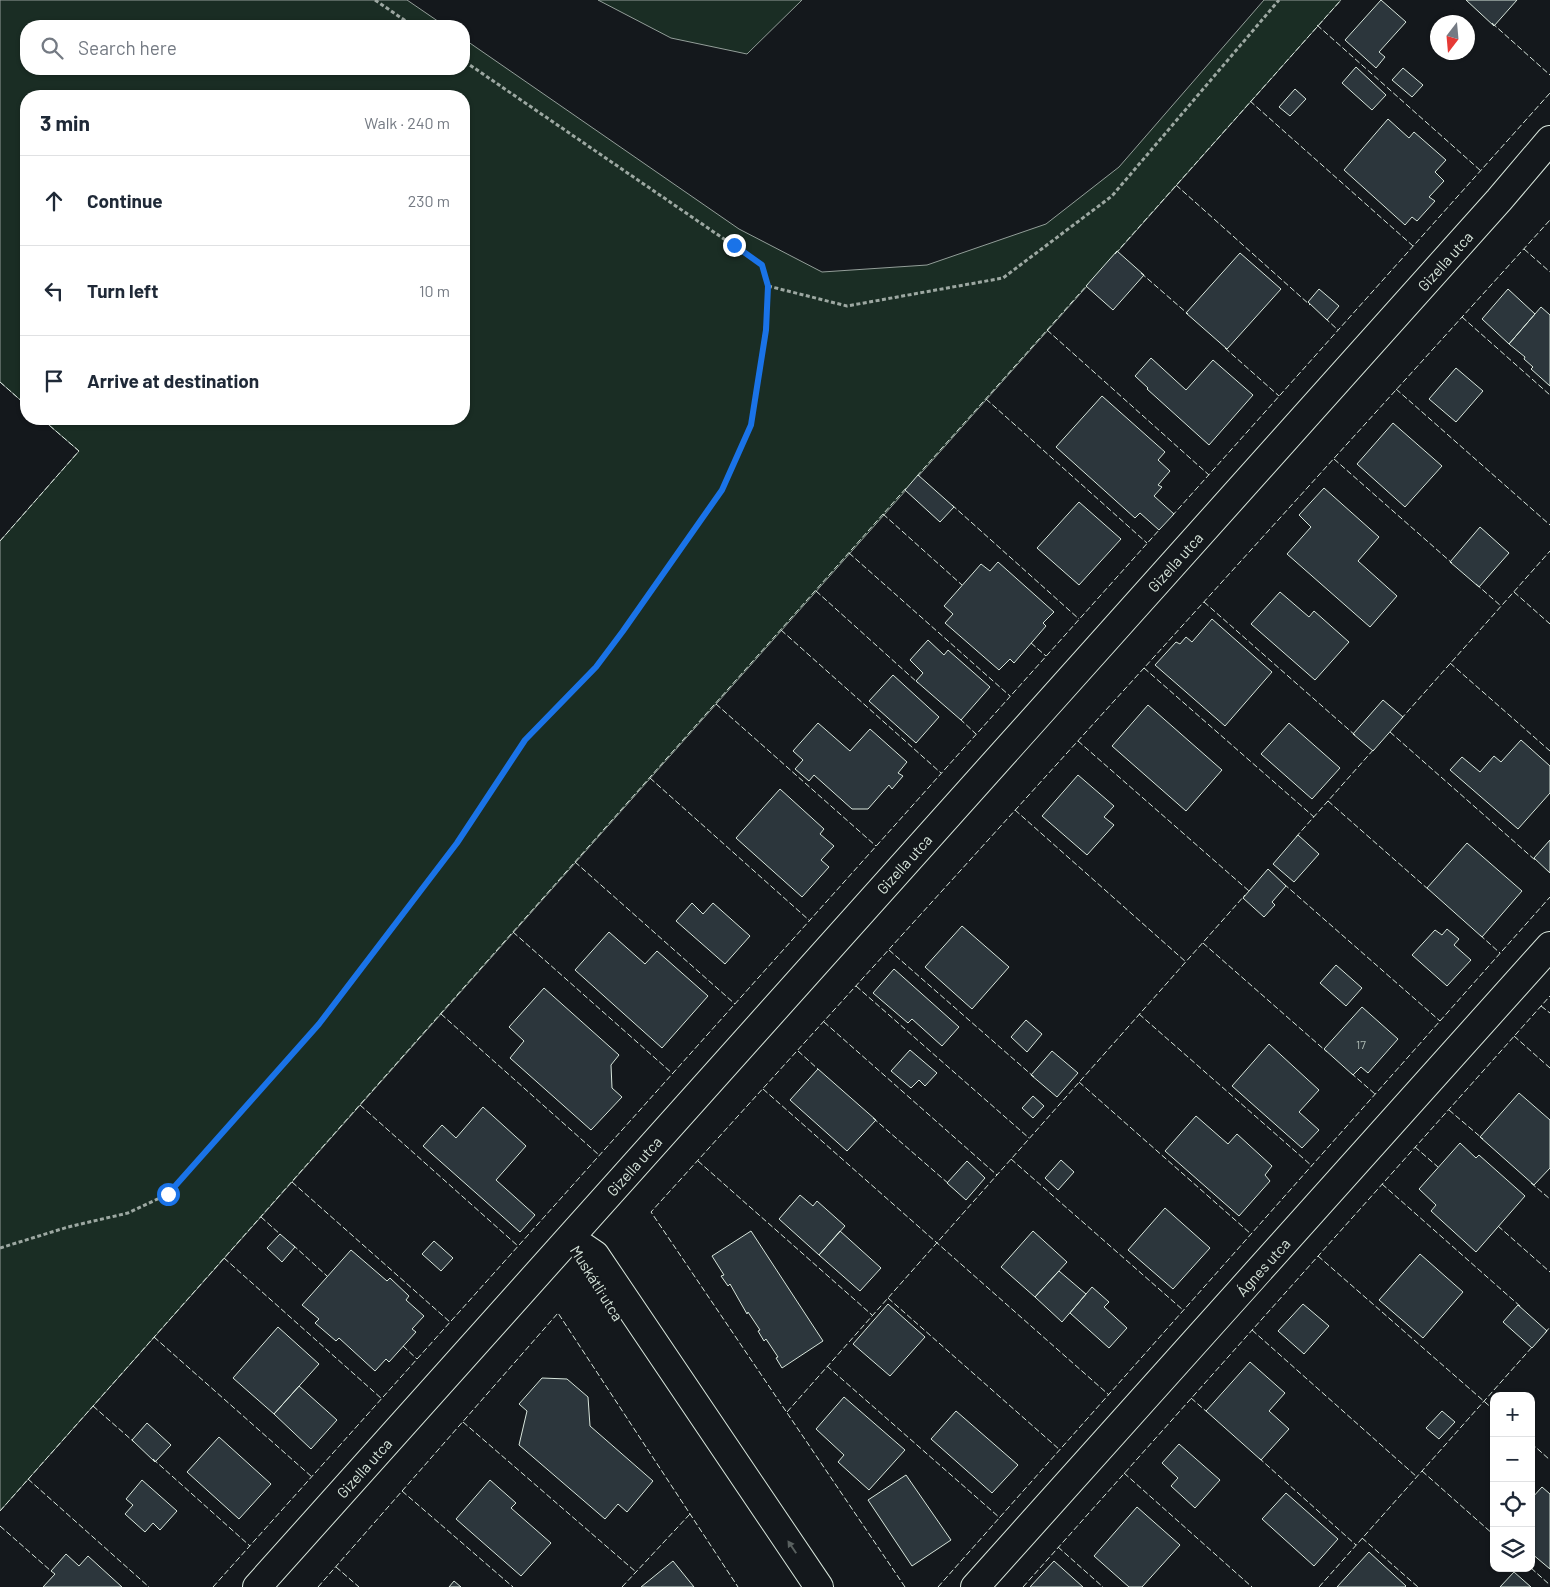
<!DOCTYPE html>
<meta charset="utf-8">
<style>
:root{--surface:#fff;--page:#f6f6f7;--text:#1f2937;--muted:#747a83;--line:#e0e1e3}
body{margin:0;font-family:Barlow,sans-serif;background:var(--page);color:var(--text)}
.controls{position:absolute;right:15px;bottom:15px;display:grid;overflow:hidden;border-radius:10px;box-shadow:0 1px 4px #0004}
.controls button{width:45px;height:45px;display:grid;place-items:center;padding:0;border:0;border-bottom:1px solid var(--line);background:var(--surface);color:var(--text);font:25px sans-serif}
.compass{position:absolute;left:1430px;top:15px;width:45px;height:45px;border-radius:50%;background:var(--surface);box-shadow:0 1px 4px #0004;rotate:196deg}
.stop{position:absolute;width:15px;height:15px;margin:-11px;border:4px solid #1a73e8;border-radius:50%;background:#fff}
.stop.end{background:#1a73e8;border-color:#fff;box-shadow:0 1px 5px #0008}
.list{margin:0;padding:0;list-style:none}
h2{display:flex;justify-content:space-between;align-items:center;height:65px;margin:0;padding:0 20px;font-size:21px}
h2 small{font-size:16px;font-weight:400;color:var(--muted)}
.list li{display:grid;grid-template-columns:32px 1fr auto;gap:15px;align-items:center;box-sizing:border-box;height:90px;padding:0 20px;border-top:1px solid var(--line)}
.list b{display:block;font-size:19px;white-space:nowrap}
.list em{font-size:16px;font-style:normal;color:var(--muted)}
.icon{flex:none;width:28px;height:28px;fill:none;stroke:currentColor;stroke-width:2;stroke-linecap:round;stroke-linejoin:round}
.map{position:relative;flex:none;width:1550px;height:1587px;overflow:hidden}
.search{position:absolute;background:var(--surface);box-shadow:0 1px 4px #0004;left:20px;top:20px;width:450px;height:55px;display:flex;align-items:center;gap:12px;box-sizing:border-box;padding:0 18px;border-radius:20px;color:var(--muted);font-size:19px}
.panel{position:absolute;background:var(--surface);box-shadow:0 1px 4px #0004;left:20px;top:90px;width:450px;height:335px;border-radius:20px}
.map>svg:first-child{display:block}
.green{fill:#1a2d24;stroke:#939e99}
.building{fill:#2c363c;stroke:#d8e6dc}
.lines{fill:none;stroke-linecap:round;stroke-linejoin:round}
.minor-casing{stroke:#d8e6dc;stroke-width:30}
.path{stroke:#9da8a2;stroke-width:3;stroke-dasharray:4 2.5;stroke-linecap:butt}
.minor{stroke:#14181c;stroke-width:28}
.fence{stroke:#d8e6dc;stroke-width:1;stroke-dasharray:6 2.5;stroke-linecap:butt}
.oneway{fill:#59605f}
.route{stroke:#1a73e8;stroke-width:6}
.labels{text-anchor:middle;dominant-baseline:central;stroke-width:4;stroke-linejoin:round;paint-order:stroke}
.number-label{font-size:12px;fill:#adbab4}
.street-label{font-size:15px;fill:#d8e6dc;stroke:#14181c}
</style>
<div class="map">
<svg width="1550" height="1587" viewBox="0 0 1550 1587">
<rect width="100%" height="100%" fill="#14181c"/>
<path class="green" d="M 0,0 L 407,0 L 445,26 L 26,26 L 26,69 L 464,69 L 464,39 L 739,229 L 822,272 L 927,265 L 1046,224 L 1119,167 L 1264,0 L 1341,0 L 0,1511 L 0,541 L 79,451 L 42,419 L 464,419 L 464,96 L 26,96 L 26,405 L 0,382 Z
M 598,0 L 802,0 L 747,54 L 671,38 Z"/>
<path class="building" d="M 1381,0 L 1406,22 L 1379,52 L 1385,57 L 1376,68 L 1345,40 Z
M 1466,0 L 1517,0 L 1494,26 Z
M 1356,67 L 1386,95 L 1372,110 L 1342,83 Z
M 1403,68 L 1423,85 L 1412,97 L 1392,80 Z
M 1295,89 L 1306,99 L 1290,116 L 1279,107 Z
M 1388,119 L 1409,138 L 1414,132 L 1446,160 L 1435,172 L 1444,181 L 1429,197 L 1435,201 L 1417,221 L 1412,217 L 1405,225 L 1344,170 Z
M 1117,251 L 1144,275 L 1113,310 L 1086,286 Z
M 1240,253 L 1281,289 L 1227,349 L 1186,313 Z
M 1319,289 L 1339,306 L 1327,320 L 1308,302 Z
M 1508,289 L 1535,314 L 1509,344 L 1482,319 Z
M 1541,307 L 1550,315 L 1550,386 L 1531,369 L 1533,367 L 1524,359 L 1525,357 L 1509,344 Z
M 1151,358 L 1186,390 L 1213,360 L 1253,395 L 1209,445 L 1147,389 L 1148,388 L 1135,376 Z
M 1456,368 L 1483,391 L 1456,422 L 1429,399 Z
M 1102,396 L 1165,452 L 1158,460 L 1170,471 L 1158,485 L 1162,487 L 1154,496 L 1174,514 L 1159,530 L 1140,513 L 1135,518 L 1056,447 Z
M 1393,423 L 1442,466 L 1405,507 L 1357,464 Z
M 918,475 L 954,507 L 940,522 L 905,490 Z
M 1324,488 L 1379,537 L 1358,561 L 1397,596 L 1370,627 L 1287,554 L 1311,527 L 1299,515 Z
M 1079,502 L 1121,539 L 1079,585 L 1037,548 Z
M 1480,527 L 1509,553 L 1479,587 L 1450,562 Z
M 998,562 L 1054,612 L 1043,623 L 1046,626 L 1014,663 L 1010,659 L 999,670 L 945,623 L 953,614 L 944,606 L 981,564 L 990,571 Z
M 1280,592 L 1309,617 L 1314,611 L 1349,642 L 1315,680 L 1251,624 Z
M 1212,619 L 1272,672 L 1225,726 L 1155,665 L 1176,642 L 1180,644 L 1186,637 L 1192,642 Z
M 928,640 L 944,655 L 948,650 L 990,687 L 961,720 L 916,681 L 923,673 L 910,660 Z
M 893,675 L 939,717 L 916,743 L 869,701 Z
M 1383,700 L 1403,717 L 1373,751 L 1353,734 Z
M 1148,705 L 1222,770 L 1186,811 L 1112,746 Z
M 818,723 L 850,751 L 870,729 L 907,762 L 898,773 L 903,776 L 892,789 L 889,785 L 868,809 L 852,809 L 814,775 L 809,781 L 795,769 L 803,760 L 793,751 Z
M 1289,723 L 1340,768 L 1312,799 L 1261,754 Z
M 1521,740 L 1550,766 L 1550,793 L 1518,829 L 1450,770 L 1462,757 L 1480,772 L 1494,756 L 1501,762 Z
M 1078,775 L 1114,806 L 1104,817 L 1114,825 L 1087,855 L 1042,816 Z
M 780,789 L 824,829 L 820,834 L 834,846 L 821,860 L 829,867 L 802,897 L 736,838 Z
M 1298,835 L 1319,854 L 1294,882 L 1273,864 Z
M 1550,840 L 1550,873 L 1534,858 Z
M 1467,843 L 1522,891 L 1482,937 L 1427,888 Z
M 1268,869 L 1286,886 L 1272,902 L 1275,905 L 1264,917 L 1243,898 Z
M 692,903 L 703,914 L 713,903 L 750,936 L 725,964 L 676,921 Z
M 962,926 L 1009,967 L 972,1009 L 925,967 Z
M 1447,929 L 1459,939 L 1454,945 L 1471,960 L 1447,986 L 1412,955 L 1435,930 L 1442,935 Z
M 609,932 L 645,964 L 657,951 L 708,996 L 662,1048 L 575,970 Z
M 1336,965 L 1362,988 L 1346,1006 L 1320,983 Z
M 894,969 L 959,1027 L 942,1046 L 912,1019 L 908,1023 L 873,993 Z
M 544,988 L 619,1055 L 611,1065 L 612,1088 L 622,1097 L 591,1130 L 510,1058 L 524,1041 L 509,1027 Z
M 1362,1007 L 1398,1039 L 1368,1073 L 1361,1067 L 1353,1075 L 1324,1049 Z
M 1026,1020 L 1042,1034 L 1027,1052 L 1011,1037 Z
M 1269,1044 L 1319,1090 L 1299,1112 L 1319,1130 L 1302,1148 L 1232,1086 Z
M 910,1050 L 937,1073 L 925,1086 L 919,1080 L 911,1088 L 891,1071 Z
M 1052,1051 L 1078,1073 L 1057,1097 L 1031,1075 Z
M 818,1069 L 876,1120 L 847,1151 L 790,1100 Z
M 1519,1093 L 1550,1120 L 1550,1168 L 1534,1185 L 1480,1137 Z
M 1033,1096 L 1044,1106 L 1033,1118 L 1022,1108 Z
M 483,1107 L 526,1146 L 496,1180 L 535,1215 L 520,1232 L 423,1146 L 442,1125 L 456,1138 Z
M 1196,1116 L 1228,1144 L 1237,1134 L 1272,1166 L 1265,1175 L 1270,1181 L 1239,1216 L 1165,1151 Z
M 1460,1143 L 1476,1158 L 1479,1155 L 1525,1196 L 1476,1252 L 1431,1211 L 1436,1205 L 1419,1189 Z
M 1061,1160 L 1074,1172 L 1058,1190 L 1045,1178 Z
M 967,1161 L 985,1178 L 966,1200 L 947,1183 Z
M 800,1195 L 813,1206 L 817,1201 L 845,1226 L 819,1255 L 779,1219 Z
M 1165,1208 L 1210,1248 L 1173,1289 L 1128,1250 Z
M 751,1231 L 823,1341 L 782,1368 L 776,1358 L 778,1357 L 766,1339 L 764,1341 L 758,1331 L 760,1330 L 748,1312 L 747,1314 L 730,1284 L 728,1286 L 721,1276 L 724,1275 L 712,1256 Z
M 840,1231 L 881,1268 L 860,1291 L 819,1255 Z
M 1033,1231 L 1067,1262 L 1035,1297 L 1001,1267 Z
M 280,1234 L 295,1247 L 282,1262 L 267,1248 Z
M 434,1241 L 453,1258 L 441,1271 L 422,1254 Z
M 351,1250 L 387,1281 L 390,1278 L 409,1296 L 406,1300 L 424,1316 L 412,1329 L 416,1332 L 389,1362 L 386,1359 L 375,1371 L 339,1338 L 336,1341 L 315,1323 L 319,1319 L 302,1305 Z
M 1420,1254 L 1463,1292 L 1423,1338 L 1379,1300 Z
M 1059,1271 L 1086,1294 L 1062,1322 L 1035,1297 Z
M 1092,1287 L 1109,1302 L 1104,1307 L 1127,1328 L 1109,1348 L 1070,1313 Z
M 888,1304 L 925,1337 L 890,1376 L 853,1344 Z
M 1303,1304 L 1329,1326 L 1304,1354 L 1278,1331 Z
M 1518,1305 L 1547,1331 L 1532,1348 L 1503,1322 Z
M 278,1327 L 319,1364 L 274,1414 L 233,1378 Z
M 1250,1362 L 1285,1393 L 1269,1411 L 1289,1429 L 1261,1460 L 1206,1411 Z
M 542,1378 L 567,1379 L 588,1397 L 590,1426 L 653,1481 L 627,1512 L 618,1504 L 605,1519 L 519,1445 L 527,1411 L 519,1404 Z
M 299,1386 L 337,1420 L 311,1449 L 274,1414 Z
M 844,1397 L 905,1450 L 869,1490 L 838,1462 L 844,1455 L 816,1429 Z
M 956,1411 L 1018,1465 L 992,1493 L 931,1439 Z
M 1442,1411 L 1455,1422 L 1439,1439 L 1426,1428 Z
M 147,1423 L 171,1445 L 155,1462 L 132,1440 Z
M 219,1437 L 271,1484 L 239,1519 L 187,1472 Z
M 1179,1444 L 1220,1480 L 1195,1508 L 1171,1486 L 1178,1478 L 1162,1463 Z
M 906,1475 L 951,1540 L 912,1566 L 868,1500 Z
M 142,1480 L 177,1511 L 160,1530 L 153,1523 L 145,1532 L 125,1514 L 133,1505 L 126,1499 Z
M 490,1480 L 516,1503 L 511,1508 L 551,1543 L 521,1576 L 456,1519 Z
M 1542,1487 L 1550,1494 L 1550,1569 L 1531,1553 L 1531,1499 Z
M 1286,1493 L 1338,1539 L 1314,1566 L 1262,1519 Z
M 1137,1507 L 1180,1545 L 1142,1587 L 1129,1587 L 1094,1556 Z
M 1369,1552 L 1406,1586 L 1405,1587 L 1337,1587 Z
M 66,1554 L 79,1566 L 88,1556 L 122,1587 L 43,1587 L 55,1574 L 51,1571 Z
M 673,1561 L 694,1587 L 641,1587 Z
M 1054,1561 L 1083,1587 L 1030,1587 Z
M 1514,1572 L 1531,1587 L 1500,1587 Z
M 454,1581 L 461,1587 L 449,1587 Z"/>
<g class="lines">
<defs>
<path id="minor" d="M 570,1238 L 595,1255 L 819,1587
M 257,1587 L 1499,200 L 1550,140
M 975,1587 L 1550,946"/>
</defs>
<use href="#minor" class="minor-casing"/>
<path class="path" d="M 375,0 L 413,26
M 768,286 L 847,306 L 1003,278 L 1112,196 L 1279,0
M 0,1248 L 68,1227 L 128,1213 L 168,1194 L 319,1024 L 457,843 L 525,740 L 596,667 L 623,631 L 722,490 L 751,425 L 765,331 L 768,286 L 762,265 L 464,61"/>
<use href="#minor" class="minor"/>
<path class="fence" d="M 1492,23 L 1550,75
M 1317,25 L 1481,171
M 1250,101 L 1413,246
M 1176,185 L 1310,305
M 1524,249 L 1550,272
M 1115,254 L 1341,0
M 1141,273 L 1188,314
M 1462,317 L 1550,395
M 1325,318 L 1338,330
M 1047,330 L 1209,475
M 1225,348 L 1279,396
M 0,382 L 26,405
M 1396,389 L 1550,525
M 986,399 L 1147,543
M 1334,459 L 1452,563
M 917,476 L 1088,284
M 952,505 L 1079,619
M 883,514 L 962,585
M 1172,516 L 1550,93
M 0,541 L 79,451 L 42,419
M 849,553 L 1010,696
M 1476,584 L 1501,606
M 816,591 L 918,683
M 1514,592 L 1550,624
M 1204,602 L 1356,736
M 781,630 L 941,773
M 1031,643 L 1046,656
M 1450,663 L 1550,751
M 1144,668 L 1314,817
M 716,704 L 876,846
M 960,719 L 976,734
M 1401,719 L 1550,551
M 1390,732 L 1535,860
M 1078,741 L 1249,891
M 650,778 L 810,921
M 1328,801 L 1429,890
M 1015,810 L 1186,962
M 1296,837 L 1374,749
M 575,862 L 735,1004
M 1284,884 L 1440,1021
M 513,932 L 673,1074
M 1480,935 L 1500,953
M 1203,943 L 1327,1052
M 889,950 L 1034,1077
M 856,986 L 1029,1138
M 1541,1006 L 1550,1013
M 441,1014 L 599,1155
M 1139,1014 L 1312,1166
M 824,1022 L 997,1175
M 1514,1036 L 1550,1068
M 798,1051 L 819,1070
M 1351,1073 L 1375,1094
M 1079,1082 L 1251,1234
M 763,1089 L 1109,1395
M 360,1105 L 518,1246
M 1449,1110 L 1483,1139
M 873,1118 L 949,1184
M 1415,1147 L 1438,1167
M 1011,1159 L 1183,1310
M 698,1161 L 872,1315
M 292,1182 L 450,1322
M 1531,1183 L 1550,1199
M 1382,1184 L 1521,1307
M 261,1217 L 281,1235
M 1498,1226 L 1550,1272
M 293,1245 L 327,1276
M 1318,1256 L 1494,1410
M 224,1258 L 382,1399
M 888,1298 L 1060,1450
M 1252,1330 L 1417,1477
M 1545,1333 L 1550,1327
M 154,1337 L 312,1477
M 403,1346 L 417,1359
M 827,1366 L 1000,1518
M 1191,1398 L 1207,1412
M 93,1406 L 134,1442
M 787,1412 L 1245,895
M 463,1422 L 636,1572
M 1531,1443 L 1550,1460
M 1259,1458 L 1356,1545
M 153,1459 L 250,1546
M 1422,1471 L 1494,1535
M 1124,1473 L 1252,1587
M 28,1479 L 149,1587
M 402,1491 L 513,1587
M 0,1511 L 907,487
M 0,1526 L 51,1571
M 1362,1538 L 1418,1587
M 1058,1547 L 1103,1587
M 336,1567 L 359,1587
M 1531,1568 L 1550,1585
M 213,1587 L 1160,529
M 318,1587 L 558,1313 L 738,1587
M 622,1587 L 690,1514
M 905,1587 L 651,1212 L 1550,220
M 938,1587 L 1550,897
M 1023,1587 L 1550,996
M 1319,1587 L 1533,1346"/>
</g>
<defs><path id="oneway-solid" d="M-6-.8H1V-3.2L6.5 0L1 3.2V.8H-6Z" transform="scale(1.25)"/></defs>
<use class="oneway" href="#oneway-solid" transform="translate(792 1547) rotate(-124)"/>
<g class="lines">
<path class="route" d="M 168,1194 L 319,1024 L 457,843 L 525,740 L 596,667 L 623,631 L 722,490 L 751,425 L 766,330 L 768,286 L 762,265 L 734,245"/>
</g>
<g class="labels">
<g class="number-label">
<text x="1361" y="1044">17</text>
</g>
<g class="street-label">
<text transform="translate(1445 261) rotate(-48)">Gizella utca</text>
<text transform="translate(1175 562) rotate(-48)">Gizella utca</text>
<text transform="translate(904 864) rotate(-48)">Gizella utca</text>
<text transform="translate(634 1166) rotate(-48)">Gizella utca</text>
<text transform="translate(1263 1267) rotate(-48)">Ágnes utca</text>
<text transform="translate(597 1283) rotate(58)">Muskátli utca</text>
<text transform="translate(364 1468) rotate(-48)">Gizella utca</text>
</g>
</g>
</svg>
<div class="controls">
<button>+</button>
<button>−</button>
<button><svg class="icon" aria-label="locate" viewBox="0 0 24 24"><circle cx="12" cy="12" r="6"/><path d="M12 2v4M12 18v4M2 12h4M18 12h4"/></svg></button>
<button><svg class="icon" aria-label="layers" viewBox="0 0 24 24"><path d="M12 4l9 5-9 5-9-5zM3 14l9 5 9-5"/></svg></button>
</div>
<svg class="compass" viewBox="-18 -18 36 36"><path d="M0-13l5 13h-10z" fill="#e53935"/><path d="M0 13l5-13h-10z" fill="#747a83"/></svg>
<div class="stop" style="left:168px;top:1194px"></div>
<div class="stop end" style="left:734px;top:245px"></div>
<div class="search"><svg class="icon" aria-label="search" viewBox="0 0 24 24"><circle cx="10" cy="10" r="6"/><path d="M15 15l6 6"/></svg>Search here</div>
<section class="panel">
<h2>3 min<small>Walk · 240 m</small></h2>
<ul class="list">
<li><svg class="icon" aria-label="ahead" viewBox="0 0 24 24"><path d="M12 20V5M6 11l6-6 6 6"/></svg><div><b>Continue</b></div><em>230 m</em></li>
<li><svg class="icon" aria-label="left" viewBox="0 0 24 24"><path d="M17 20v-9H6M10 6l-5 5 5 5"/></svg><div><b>Turn left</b></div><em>10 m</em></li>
<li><svg class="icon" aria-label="arrive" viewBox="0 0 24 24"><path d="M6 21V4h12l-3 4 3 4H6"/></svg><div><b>Arrive at destination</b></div></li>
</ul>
</section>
</div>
